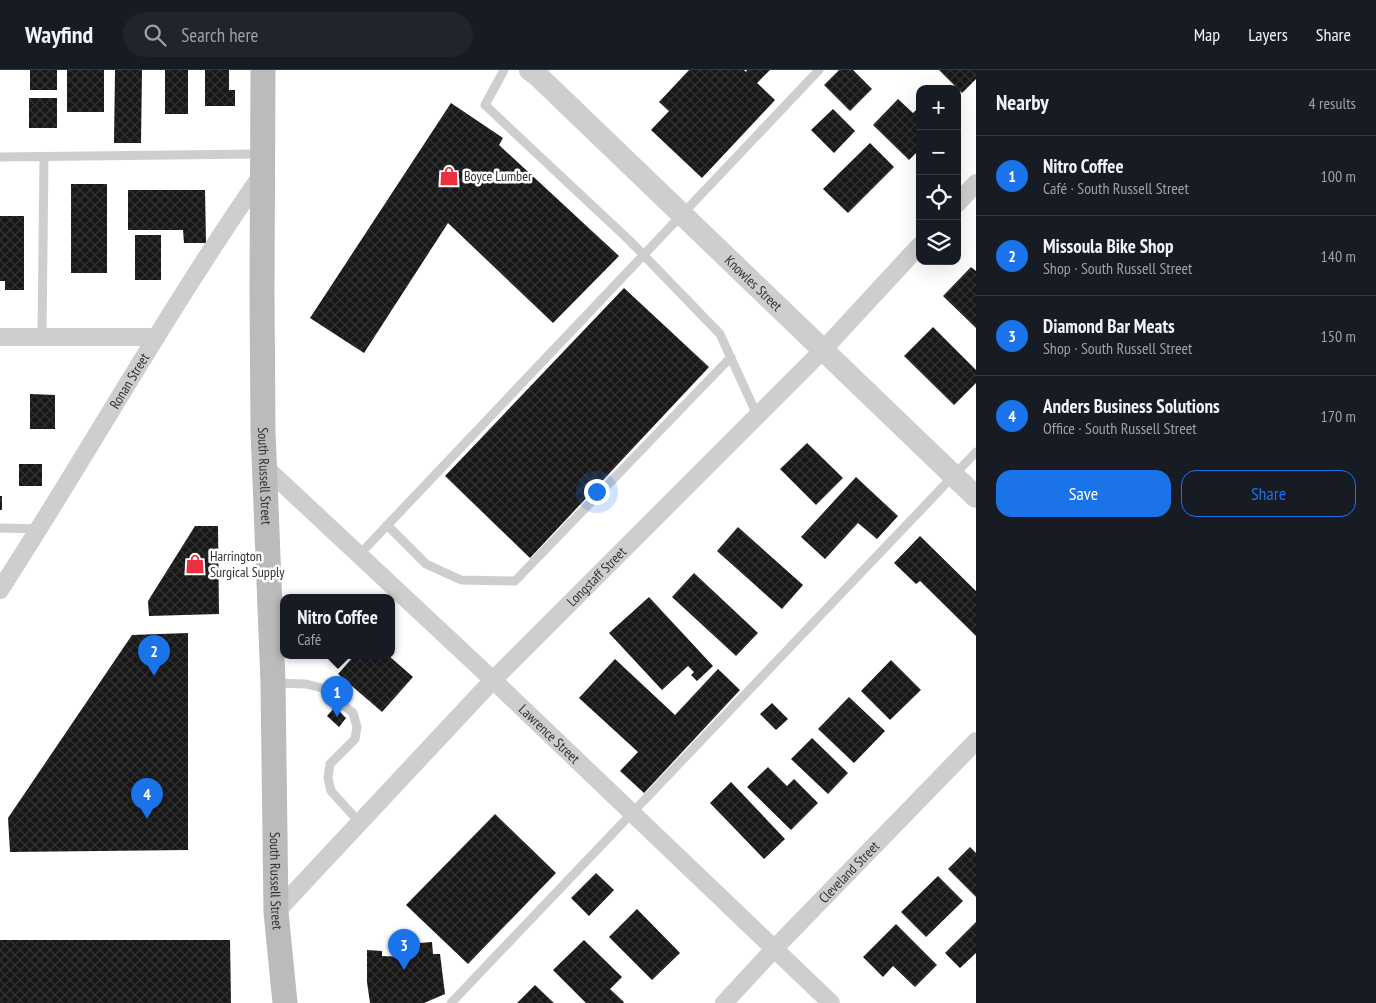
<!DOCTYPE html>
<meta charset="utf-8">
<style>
:root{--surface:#171b24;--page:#20242c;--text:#f1f3f6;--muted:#9ea1a6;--line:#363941;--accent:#1a73e8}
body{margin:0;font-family:"PT Sans Narrow",sans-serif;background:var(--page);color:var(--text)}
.controls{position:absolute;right:15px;top:15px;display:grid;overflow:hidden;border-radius:10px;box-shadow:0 5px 20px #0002}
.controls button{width:45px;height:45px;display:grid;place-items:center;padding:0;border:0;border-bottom:1px solid var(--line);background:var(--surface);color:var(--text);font:25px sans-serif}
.you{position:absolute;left:596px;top:421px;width:18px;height:18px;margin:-12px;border:4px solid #fff;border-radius:50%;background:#1a73e8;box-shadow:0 0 0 8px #1a73e833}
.badge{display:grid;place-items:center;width:32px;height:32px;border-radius:50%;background:var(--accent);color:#fff;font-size:16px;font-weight:700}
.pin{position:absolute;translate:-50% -41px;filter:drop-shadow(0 1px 2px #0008)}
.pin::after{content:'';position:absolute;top:26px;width:18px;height:15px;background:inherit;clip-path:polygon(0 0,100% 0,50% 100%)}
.popup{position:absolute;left:280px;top:524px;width:115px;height:65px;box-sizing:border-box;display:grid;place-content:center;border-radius:10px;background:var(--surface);filter:drop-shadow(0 1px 4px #0005);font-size:16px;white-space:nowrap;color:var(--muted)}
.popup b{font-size:19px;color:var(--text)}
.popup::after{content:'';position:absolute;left:50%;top:100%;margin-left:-10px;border:10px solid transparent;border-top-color:var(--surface)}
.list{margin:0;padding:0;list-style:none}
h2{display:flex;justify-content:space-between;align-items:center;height:65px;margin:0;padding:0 20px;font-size:21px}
h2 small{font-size:16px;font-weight:400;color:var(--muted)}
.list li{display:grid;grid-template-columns:32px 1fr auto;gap:15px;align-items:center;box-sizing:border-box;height:80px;padding:0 20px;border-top:1px solid var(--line)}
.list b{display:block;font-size:19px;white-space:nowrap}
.list p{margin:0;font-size:16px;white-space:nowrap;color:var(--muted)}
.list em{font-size:16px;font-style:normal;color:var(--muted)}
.actions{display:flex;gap:10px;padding:15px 20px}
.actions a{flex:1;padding:11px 0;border:1px solid var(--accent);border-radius:15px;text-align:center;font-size:18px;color:var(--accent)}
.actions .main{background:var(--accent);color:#fff}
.icon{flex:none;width:28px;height:28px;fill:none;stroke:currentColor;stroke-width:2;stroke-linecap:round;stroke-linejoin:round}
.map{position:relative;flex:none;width:976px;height:933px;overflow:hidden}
header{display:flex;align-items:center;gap:30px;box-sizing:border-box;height:70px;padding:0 25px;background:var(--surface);border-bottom:1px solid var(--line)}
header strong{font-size:24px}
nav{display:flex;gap:28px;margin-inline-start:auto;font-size:18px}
.search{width:350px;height:45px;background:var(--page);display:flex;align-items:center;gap:12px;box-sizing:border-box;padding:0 18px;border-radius:28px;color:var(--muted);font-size:19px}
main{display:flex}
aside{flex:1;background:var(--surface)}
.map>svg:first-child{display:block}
.building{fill:url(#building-cross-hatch)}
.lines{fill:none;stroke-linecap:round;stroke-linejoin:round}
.service{stroke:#cecece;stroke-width:9}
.minor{stroke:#cecece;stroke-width:18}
.tertiary{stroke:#cecece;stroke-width:22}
.secondary{stroke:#bbb;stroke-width:25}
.labels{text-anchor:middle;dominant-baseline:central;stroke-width:5;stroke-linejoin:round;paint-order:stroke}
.poi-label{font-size:14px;fill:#313131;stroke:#fff;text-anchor:start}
.street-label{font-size:14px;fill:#313131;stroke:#fff}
</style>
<header>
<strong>Wayfind</strong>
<div class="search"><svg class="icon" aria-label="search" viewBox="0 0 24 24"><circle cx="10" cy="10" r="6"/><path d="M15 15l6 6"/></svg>Search here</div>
<nav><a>Map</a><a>Layers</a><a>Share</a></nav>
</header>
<main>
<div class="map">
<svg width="976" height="933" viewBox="0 0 976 933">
<defs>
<pattern id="building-cross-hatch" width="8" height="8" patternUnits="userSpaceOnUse" patternTransform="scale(1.25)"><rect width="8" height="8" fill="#181818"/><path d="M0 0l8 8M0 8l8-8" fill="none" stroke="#313131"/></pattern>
</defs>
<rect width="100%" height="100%" fill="#fff"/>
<path class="building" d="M 30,0 L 57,0 L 57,20 L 30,20 Z
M 67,0 L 104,0 L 104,42 L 67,42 Z
M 115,0 L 142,0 L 141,73 L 114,73 Z
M 165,0 L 188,0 L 188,44 L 165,44 Z
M 205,0 L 229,0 L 229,20 L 235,20 L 235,36 L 205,36 Z
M 689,0 L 744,0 L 746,2 L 747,0 L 770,0 L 757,13 L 775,30 L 702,108 L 651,60 L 669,41 L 659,32 Z
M 839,0 L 853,0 L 872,19 L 850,41 L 824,15 Z
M 939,0 L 976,0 L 976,9 L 962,23 Z
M 29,28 L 57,28 L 57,58 L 29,58 Z
M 898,29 L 913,43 L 920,36 L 920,79 L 909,90 L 873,55 Z
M 451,33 L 503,68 L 499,75 L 619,186 L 553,253 L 448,153 L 364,283 L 310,248 Z
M 833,39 L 855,61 L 834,83 L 811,60 Z
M 870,73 L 894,97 L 848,143 L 823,119 Z
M 71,114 L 107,114 L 107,203 L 71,203 Z
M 128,120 L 205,120 L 206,173 L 184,173 L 183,160 L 128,160 Z
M 0,146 L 24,146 L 24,220 L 5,220 L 5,211 L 0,211 Z
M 135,165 L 161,165 L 161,210 L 135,210 Z
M 971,197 L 976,201 L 976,258 L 943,226 Z
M 624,218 L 709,297 L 530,488 L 445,406 Z
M 933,257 L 976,300 L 976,313 L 954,335 L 904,286 Z
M 30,324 L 55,325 L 55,359 L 30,359 Z
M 807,373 L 843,408 L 816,435 L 780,399 Z
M 19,394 L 42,394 L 42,416 L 19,416 Z
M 856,407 L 898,446 L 877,469 L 858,453 L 825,489 L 801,467 Z
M 0,426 L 2,426 L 2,440 L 0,440 Z
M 195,456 L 218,456 L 219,544 L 149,546 L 148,531 Z
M 738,457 L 803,515 L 782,539 L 717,481 Z
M 920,466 L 976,521 L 976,566 L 920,511 L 916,514 L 894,493 Z
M 694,503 L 758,563 L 736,586 L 672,527 Z
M 649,527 L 713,596 L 697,611 L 691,605 L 694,602 L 688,596 L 662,620 L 609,563 Z
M 188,563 L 188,780 L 10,782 L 8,748 L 132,565 Z
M 354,586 L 389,586 L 413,607 L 382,642 L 338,604 Z
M 615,589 L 675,645 L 718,599 L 740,620 L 644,723 L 620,701 L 638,682 L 579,628 Z
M 891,590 L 921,620 L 890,650 L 861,621 Z
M 849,627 L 885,661 L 854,693 L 818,659 Z
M 772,633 L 788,649 L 776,660 L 760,644 Z
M 335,637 L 346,648 L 339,657 L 327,646 Z
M 812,668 L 848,703 L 828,724 L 791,689 Z
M 768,697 L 787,716 L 794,709 L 818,733 L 791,760 L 747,717 Z
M 731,712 L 785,769 L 764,789 L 710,733 Z
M 495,744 L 556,803 L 468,894 L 406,835 Z
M 970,777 L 976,783 L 976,827 L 948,799 Z
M 596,803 L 614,820 L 589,846 L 571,828 Z
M 938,806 L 963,831 L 926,867 L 901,842 Z
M 637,839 L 680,883 L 652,910 L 609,867 Z
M 976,852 L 976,883 L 960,898 L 945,883 Z
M 896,854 L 937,895 L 915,917 L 893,896 L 883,907 L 863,887 Z
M 0,870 L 230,870 L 231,933 L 0,933 Z
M 584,870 L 622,907 L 610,919 L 624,932 L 623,933 L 586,933 L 553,900 Z
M 432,872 L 433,884 L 440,884 L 445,924 L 424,933 L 370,933 L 367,912 L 367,880 L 382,881 L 382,886 L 407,887 L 407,874 Z
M 535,915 L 554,933 L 517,933 Z"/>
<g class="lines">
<path class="service" d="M 504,0 L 485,35 L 630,171 L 720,264 L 757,345
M 0,87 L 262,84
M 42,267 L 44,87
M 387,455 L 426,494 L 461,510 L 515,511 L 731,287
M 0,458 L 39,459
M 359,485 L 819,0
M 275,613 L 306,614 L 322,618 L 353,643 L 357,657 L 355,669 L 330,694 L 328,708 L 331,721 L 360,753
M 451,933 L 976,382"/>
<g class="minor">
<path d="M 957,134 L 976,113"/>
<path d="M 0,267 L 156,267"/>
<path id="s1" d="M 265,397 L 493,610 L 831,933"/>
<path id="s2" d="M 0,520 C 89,382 169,238 263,103"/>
<path id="s3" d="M 276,842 L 493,610 L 822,281 L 920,175"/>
<path id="s4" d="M 724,933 L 775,878 L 976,671"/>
</g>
<path class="tertiary" id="s5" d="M 530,0 L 537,5 L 976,427"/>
<path class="secondary" id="s6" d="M 263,0 L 262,222 L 263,361 L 273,613 L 276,842 L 285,933"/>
</g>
<defs>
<symbol id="shop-bare" viewBox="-9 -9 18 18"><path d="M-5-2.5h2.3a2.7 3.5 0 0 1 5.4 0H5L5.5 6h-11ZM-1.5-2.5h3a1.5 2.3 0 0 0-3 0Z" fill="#eb303f" stroke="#fff" stroke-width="2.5" paint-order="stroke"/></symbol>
</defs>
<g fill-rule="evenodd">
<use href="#shop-bare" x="435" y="92" width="28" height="28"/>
<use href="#shop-bare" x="181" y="480" width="28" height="28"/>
</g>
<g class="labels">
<g class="poi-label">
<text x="464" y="106">Boyce Lumber</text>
<text x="210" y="486">Harrington<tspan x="210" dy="16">Surgical Supply</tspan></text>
</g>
<g class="street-label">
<text stroke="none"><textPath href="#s5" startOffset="309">Knowles Street</textPath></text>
<text stroke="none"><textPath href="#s2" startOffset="246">Ronan Street</textPath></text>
<text stroke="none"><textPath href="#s6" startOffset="406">South Russell Street</textPath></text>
<text stroke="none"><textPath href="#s3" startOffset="464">Longstaff Street</textPath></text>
<text stroke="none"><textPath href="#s1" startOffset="390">Lawrence Street</textPath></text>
<text stroke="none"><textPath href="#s4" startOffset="181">Cleveland Street</textPath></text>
<text stroke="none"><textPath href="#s6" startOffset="811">South Russell Street</textPath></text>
</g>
</g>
</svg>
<div class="controls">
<button>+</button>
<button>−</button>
<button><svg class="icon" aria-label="locate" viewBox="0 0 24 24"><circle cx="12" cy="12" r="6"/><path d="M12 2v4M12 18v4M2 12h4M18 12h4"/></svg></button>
<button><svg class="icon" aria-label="layers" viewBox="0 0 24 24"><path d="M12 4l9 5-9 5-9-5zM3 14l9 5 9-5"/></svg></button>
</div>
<div class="you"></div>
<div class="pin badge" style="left:337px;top:647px">1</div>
<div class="popup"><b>Nitro Coffee</b>Café</div>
<div class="pin badge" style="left:154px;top:606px">2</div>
<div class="pin badge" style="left:404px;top:900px">3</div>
<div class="pin badge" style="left:147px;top:749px">4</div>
</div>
<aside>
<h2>Nearby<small>4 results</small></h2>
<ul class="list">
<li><span class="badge">1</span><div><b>Nitro Coffee</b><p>Café · South Russell Street</p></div><em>100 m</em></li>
<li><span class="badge">2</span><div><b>Missoula Bike Shop</b><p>Shop · South Russell Street</p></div><em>140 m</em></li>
<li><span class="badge">3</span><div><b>Diamond Bar Meats</b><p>Shop · South Russell Street</p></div><em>150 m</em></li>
<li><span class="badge">4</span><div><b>Anders Business Solutions</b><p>Office · South Russell Street</p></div><em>170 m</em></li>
</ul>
<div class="actions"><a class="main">Save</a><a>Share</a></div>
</aside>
</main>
